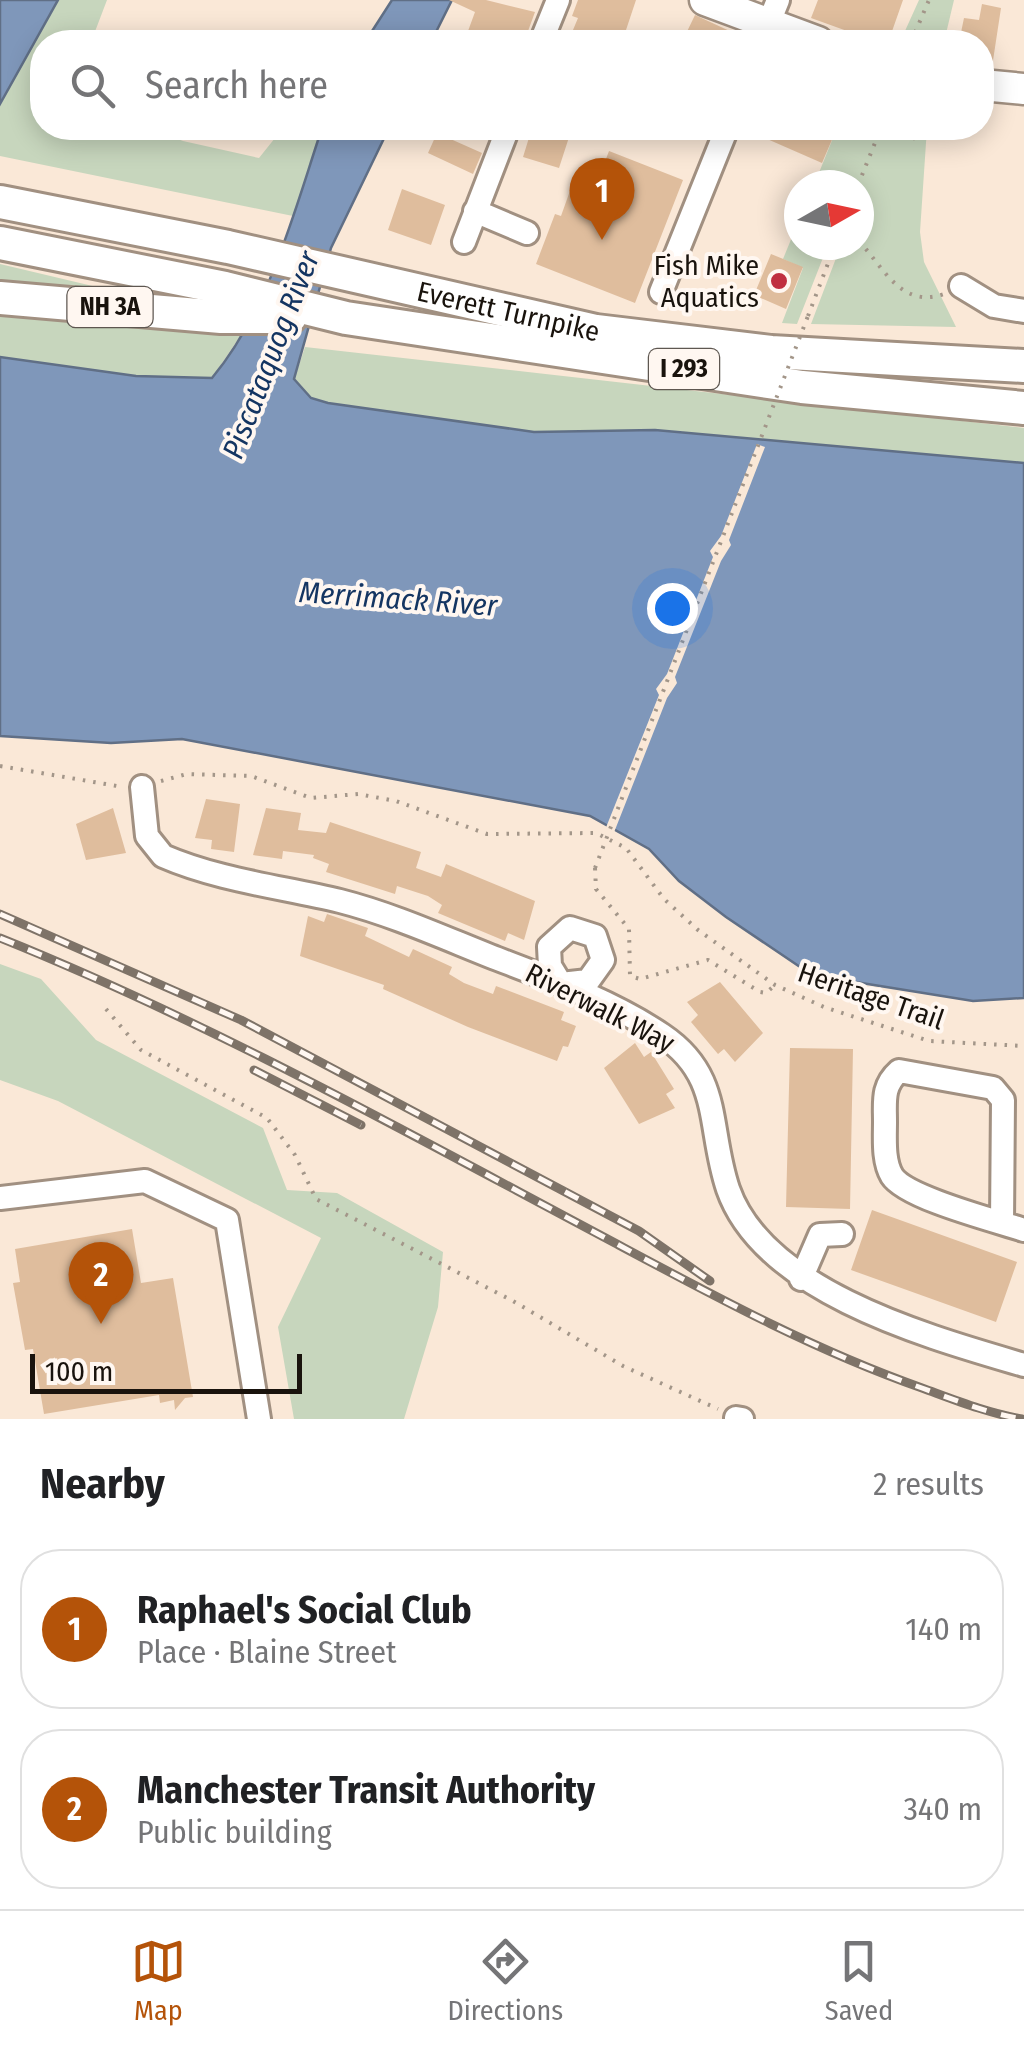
<!DOCTYPE html>
<meta charset="utf-8">
<style>
:root{--surface:#fff;--page:#f6f6f6;--text:#202124;--muted:#757577;--line:#e0e0e0;--accent:#b45309}
body{margin:0;font-family:"Fira Sans Condensed",sans-serif;background:var(--page);color:var(--text)}
.compass{position:absolute;left:784px;top:170px;width:90px;height:90px;border-radius:50%;background:var(--surface);box-shadow:0 5px 25px #0003;rotate:81deg}
.scale{position:absolute;left:30px;bottom:25px;width:272px;box-sizing:border-box;padding-left:10px;border:5px solid #19130d;border-top:0;font-size:28px;line-height:35px;white-space:nowrap;color:#19130d;-webkit-text-stroke:8px #fff7f1;paint-order:stroke}
.you{position:absolute;left:672px;top:608px;width:35px;height:35px;margin:-25px;border:8px solid #fff;border-radius:50%;background:#1a73e8;box-shadow:0 0 0 15px #1a73e833}
.badge{display:grid;place-items:center;width:65px;height:65px;border-radius:50%;background:var(--accent);color:#fff;font-size:32px;font-weight:700}
.pin{position:absolute;translate:-50% -82px;filter:drop-shadow(0 2px 5px #0008)}
.pin::after{content:'';position:absolute;top:52px;width:35px;height:30px;background:inherit;clip-path:polygon(0 0,100% 0,50% 100%)}
.list{margin:0;padding:0;list-style:none}
h2{display:flex;justify-content:space-between;align-items:center;height:130px;margin:0;padding:0 40px;font-size:42px}
h2 small{font-size:32px;font-weight:400;color:var(--muted)}
.list li{display:grid;grid-template-columns:65px 1fr auto;gap:30px;align-items:center;box-sizing:border-box;height:160px;margin:0 20px 20px;padding:0 20px;border:2px solid var(--line);border-radius:40px}
.list b{display:block;font-size:38px;white-space:nowrap}
.list p{margin:0;font-size:32px;white-space:nowrap;color:var(--muted)}
.list em{font-size:32px;font-style:normal;color:var(--muted)}
.icon{flex:none;width:55px;height:55px;fill:none;stroke:currentColor;stroke-width:2;stroke-linecap:round;stroke-linejoin:round}
.map{position:relative;flex:none;width:1024px;height:1419px;overflow:hidden}
.search{position:absolute;background:var(--surface);box-shadow:0 5px 25px #0003;left:30px;right:30px;top:30px;height:110px;display:flex;align-items:center;gap:25px;box-sizing:border-box;padding:0 35px;border-radius:40px;color:var(--muted);font-size:38px}
.sheet{height:490px;background:var(--surface)}
nav{display:flex;justify-content:space-around;align-items:center;box-sizing:border-box;height:140px;border-top:2px solid var(--line);background:var(--surface);font-size:28px;color:var(--muted)}
nav a{display:grid;justify-items:center;gap:5px}
nav .on{color:var(--accent)}
.map>svg:first-child{display:block}
.green{fill:#c7d6bd}
.water{fill:#7f97ba;stroke:#606f86;stroke-width:2.5}
.pier{fill:#fae8d7}
.building{fill:#dfbd9d}
.lines{fill:none;stroke-linecap:round;stroke-linejoin:round}
.minor-casing{stroke:#a19081;stroke-width:28}
.major-casing{stroke:#a19081;stroke-width:35}
.highway-casing{stroke:#a19081;stroke-width:38}
.path{stroke:#a39689;stroke-width:4;stroke-dasharray:2.5 8;stroke-linecap:butt}
.minor{stroke:#fff;stroke-width:22}
.major{stroke:#fff;stroke-width:30}
.highway{stroke:#fff;stroke-width:32}
.rail-casing{stroke:#7e7368;stroke-width:9}
.rail{stroke:#fff7f1;stroke-width:5;stroke-dasharray:15;stroke-linecap:butt}
.path-bridge{stroke:#a39689;stroke-width:4;stroke-dasharray:2.5 8;stroke-linecap:butt}
.poi-dot{fill:#c02f40;stroke:#fff7f1;stroke-width:4}
.labels{text-anchor:middle;dominant-baseline:central;stroke-width:8;stroke-linejoin:round;paint-order:stroke}
.shield{fill:#fff7f1;stroke:#5e5751;stroke-width:2.5}
.shield-label{font-size:25px;font-weight:bold;fill:#19130d}
.poi-label{font-size:28px;fill:#19130d;stroke:#fff7f1;text-anchor:end}
.street-label{font-size:28px;fill:#19130d;stroke:#fff7f1}
.water-label{font-size:30px;font-style:italic;fill:#143562;stroke:#fff7f1}
</style>
<div class="map">
<svg width="1024" height="1419" viewBox="0 0 1024 1419">
<rect width="100%" height="100%" fill="#fae8d7"/>
<path class="green" d="M 58,0 L 107,0 L 91,42 L 42,42 L 42,128 L 149,128 L 183,141 L 259,158 L 283,128 L 322,128 L 293,216 L 0,156 L 0,104 Z
M 919,0 L 954,0 L 944,42 L 900,42 Z
M 837,128 L 927,128 L 920,232 L 924,262 L 956,327 L 811,324 L 841,245 L 859,245 L 859,185 L 814,185 Z
M 799,220 L 799,245 L 828,245 L 797,324 L 782,323 L 803,268 L 783,259 Z
M 0,264 L 122,293 L 0,289 Z
M 0,310 L 243,332 L 212,378 L 136,376 L 0,357 Z
M 305,347 L 1024,428 L 1024,463 L 655,430 L 534,432 L 328,403 L 311,398 L 294,380 Z
M 0,964 L 41,979 L 96,1040 L 263,1128 L 287,1190 L 337,1193 L 443,1252 L 438,1307 L 404,1419 L 294,1419 L 278,1327 L 321,1238 L 58,1101 L 0,1080 Z"/>
<path class="water" d="M 0,0 L 58,0 L 0,104 Z
M 392,0 L 452,0 L 431,42 L 365,42 Z
M 322,128 L 389,128 L 331,248 L 294,379 L 311,398 L 328,403 L 534,432 L 655,430 L 1024,463 L 1024,998 L 973,1001 L 812,975 L 726,917 L 679,881 L 649,849 L 590,816 L 182,739 L 111,743 L 0,736 L 0,357 L 136,376 L 212,378 C 270,308 294,212 322,128 Z"/>
<path class="pier" d="M 757,444 L 765,447 L 729,540 L 731,545 L 721,561 L 675,677 L 677,683 L 667,698 L 613,835 L 605,830 L 659,695 L 656,689 L 667,674 L 713,557 L 710,551 L 721,536 Z"/>
<path class="building" d="M 486,0 L 535,12 L 524,42 L 464,42 L 475,12 L 449,0 Z
M 578,0 L 636,0 L 622,42 L 568,42 L 578,18 L 572,16 Z
M 818,0 L 903,0 L 890,37 L 875,31 L 872,40 L 811,18 Z
M 982,4 L 1001,8 L 992,67 L 982,67 L 982,42 L 959,42 L 964,18 L 979,20 Z
M 695,15 L 747,39 L 746,42 L 682,42 Z
M 532,128 L 572,128 L 559,168 L 523,157 Z
M 742,128 L 837,128 L 822,163 Z
M 437,133 L 482,153 L 473,174 L 428,153 Z
M 609,151 L 683,180 L 635,303 L 536,264 L 555,214 L 561,216 L 571,188 L 592,196 Z
M 402,189 L 445,205 L 431,245 L 388,230 Z
M 771,254 L 803,267 L 786,309 L 754,295 Z
M 206,799 L 240,804 L 234,852 L 211,849 L 212,840 L 195,838 Z
M 113,808 L 126,853 L 86,860 L 76,824 Z
M 266,808 L 301,813 L 298,830 L 326,833 L 330,822 L 421,852 L 416,868 L 441,877 L 446,864 L 535,901 L 524,940 L 508,933 L 505,941 L 438,913 L 442,905 L 428,896 L 397,886 L 395,894 L 326,872 L 329,864 L 313,858 L 314,855 L 283,851 L 282,859 L 253,855 Z
M 327,914 L 368,928 L 365,936 L 409,957 L 413,949 L 452,967 L 449,974 L 464,983 L 493,994 L 496,986 L 564,1012 L 561,1020 L 576,1026 L 568,1047 L 563,1046 L 557,1061 L 468,1027 L 383,989 L 384,985 L 300,956 L 308,916 L 324,922 Z
M 720,982 L 763,1033 L 735,1062 L 724,1049 L 718,1054 L 691,1022 L 698,1015 L 687,1002 Z
M 635,1043 L 644,1057 L 651,1052 L 674,1089 L 666,1094 L 675,1108 L 639,1124 L 604,1068 Z
M 790,1048 L 853,1049 L 850,1209 L 786,1207 Z
M 872,1210 L 1017,1262 L 996,1322 L 851,1270 Z
M 132,1229 L 141,1283 L 173,1278 L 193,1397 L 185,1398 L 175,1410 L 174,1400 L 160,1403 L 159,1395 L 44,1414 L 33,1349 L 25,1350 L 13,1283 L 20,1282 L 15,1249 Z"/>
<g class="lines">
<defs>
<path id="minor" d="M 541,42 L 558,0
M 761,42 L 778,0
M 475,211 L 527,233
M 464,242 L 508,128
M 961,286 L 994,306 L 1024,311
M 661,292 L 727,128
M 142,787 L 147,836 L 163,856 C 218,880 282,887 340,901 C 391,914 440,936 490,956 C 547,978 610,1000 662,1035 C 723,1076 707,1127 728,1189 C 764,1292 929,1337 1024,1365
M 570,928 L 595,936 L 603,960 L 588,981 L 561,984 L 550,966 L 549,947 Z
M 0,1198 L 145,1181 L 227,1220 L 259,1419
M 1002,1223 L 1003,1100 L 993,1088 L 899,1071 C 882,1086 885,1101 885,1122 C 885,1139 883,1161 892,1176 C 906,1198 997,1221 1024,1230
M 801,1279 L 820,1235 L 842,1234
M 736,1418 L 742,1419"/>
<path id="major" d="M 705,0 L 818,42
M 982,85 L 1024,89"/>
<g id="highway">
<path id="s1" d="M 0,202 L 228,247 L 596,331 L 771,352 L 1024,366"/>
<path d="M 0,243 L 225,288 L 346,318 L 802,387 L 1024,408"/>
<path d="M 0,298 L 221,317 L 290,317"/>
</g>
</defs>
<use href="#minor" class="minor-casing"/>
<use href="#major" class="major-casing"/>
<use href="#highway" class="highway-casing"/>
<path class="path" d="M 911,42 L 929,0
M 858,185 L 881,128 L 916,139
M 859,241 C 884,268 901,309 944,294
M 808,316 L 835,245
M 0,766 L 123,787
M 161,781 L 187,774 L 251,776 L 311,798 L 358,794 L 396,801 L 487,834 L 596,833 L 626,848 L 664,899 L 698,930 L 775,985 L 824,1007 L 929,1041 L 1024,1046
M 595,868 L 596,889 L 629,929 L 630,976 L 640,979 L 708,960 L 760,992 L 766,993 L 775,985
M 106,1009 L 141,1050 L 267,1118 L 295,1155 L 316,1199 L 513,1301 L 623,1366 L 718,1409"/>
<use href="#minor" class="minor"/>
<use href="#major" class="major"/>
<use href="#highway" class="highway"/>
<defs>
<path id="rail" d="M 0,914 L 241,1020 L 639,1231 L 710,1281
M 0,938 C 212,1023 413,1136 615,1243 C 716,1297 814,1350 922,1388 C 955,1400 987,1413 1022,1419
M 254,1070 L 361,1125"/>
</defs>
<use href="#rail" class="rail-casing"/>
<use href="#rail" class="rail"/>
<path class="path-bridge" d="M 595,868 L 808,316"/>
</g>
<circle class="poi-dot" cx="779" cy="281" r="10"/>
<g class="labels">
<g class="shield">
<rect x="67.5" y="287" width="85" height="40" rx="8"/>
<rect x="649" y="349" width="70" height="40" rx="8"/>
</g>
<g class="shield-label">
<text x="110" y="307">NH 3A</text>
<text x="684" y="369">I 293</text>
</g>
<g class="poi-label">
<text x="759" y="265">Fish Mike<tspan x="759" dy="32">Aquatics</tspan></text>
</g>
<g class="street-label">
<text stroke="none"><textPath href="#s1" startOffset="520">Everett Turnpike</textPath></text>
<text transform="translate(871 996) rotate(19)">Heritage Trail</text>
<text transform="translate(600 1008) rotate(27)">Riverwalk Way</text>
</g>
<g class="water-label">
<text transform="translate(271 355) rotate(-69)">Piscataquog River</text>
<text transform="translate(398 599) rotate(4)">Merrimack River</text>
</g>
</g>
</svg>
<svg class="compass" viewBox="-18 -18 36 36"><path d="M0-13l5 13h-10z" fill="#e53935"/><path d="M0 13l5-13h-10z" fill="#757577"/></svg>
<div class="scale">100 m</div>
<div class="you"></div>
<div class="pin badge" style="left:602px;top:240px">1</div>
<div class="pin badge" style="left:101px;top:1324px">2</div>
<div class="search"><svg class="icon" aria-label="search" viewBox="0 0 24 24"><circle cx="10" cy="10" r="6"/><path d="M15 15l6 6"/></svg>Search here</div>
</div>
<section class="sheet">
<h2>Nearby<small>2 results</small></h2>
<ul class="list">
<li><span class="badge">1</span><div><b>Raphael's Social Club</b><p>Place · Blaine Street</p></div><em>140 m</em></li>
<li><span class="badge">2</span><div><b>Manchester Transit Authority</b><p>Public building</p></div><em>340 m</em></li>
</ul>
</section>
<nav>
<a class="on"><svg class="icon" aria-label="map" viewBox="0 0 24 24"><path d="M3 6l6-2 6 2 6-2v14l-6 2-6-2-6 2zM9 4v14M15 6v14"/></svg>Map</a>
<a><svg class="icon" aria-label="directions" viewBox="0 0 24 24"><path d="M12 3l9 9-9 9-9-9zM9 14v-3h6M13 9l2 2-2 2"/></svg>Directions</a>
<a><svg class="icon" aria-label="saved" viewBox="0 0 24 24"><path d="M7 4h10v16l-5-4-5 4z"/></svg>Saved</a>
</nav>
